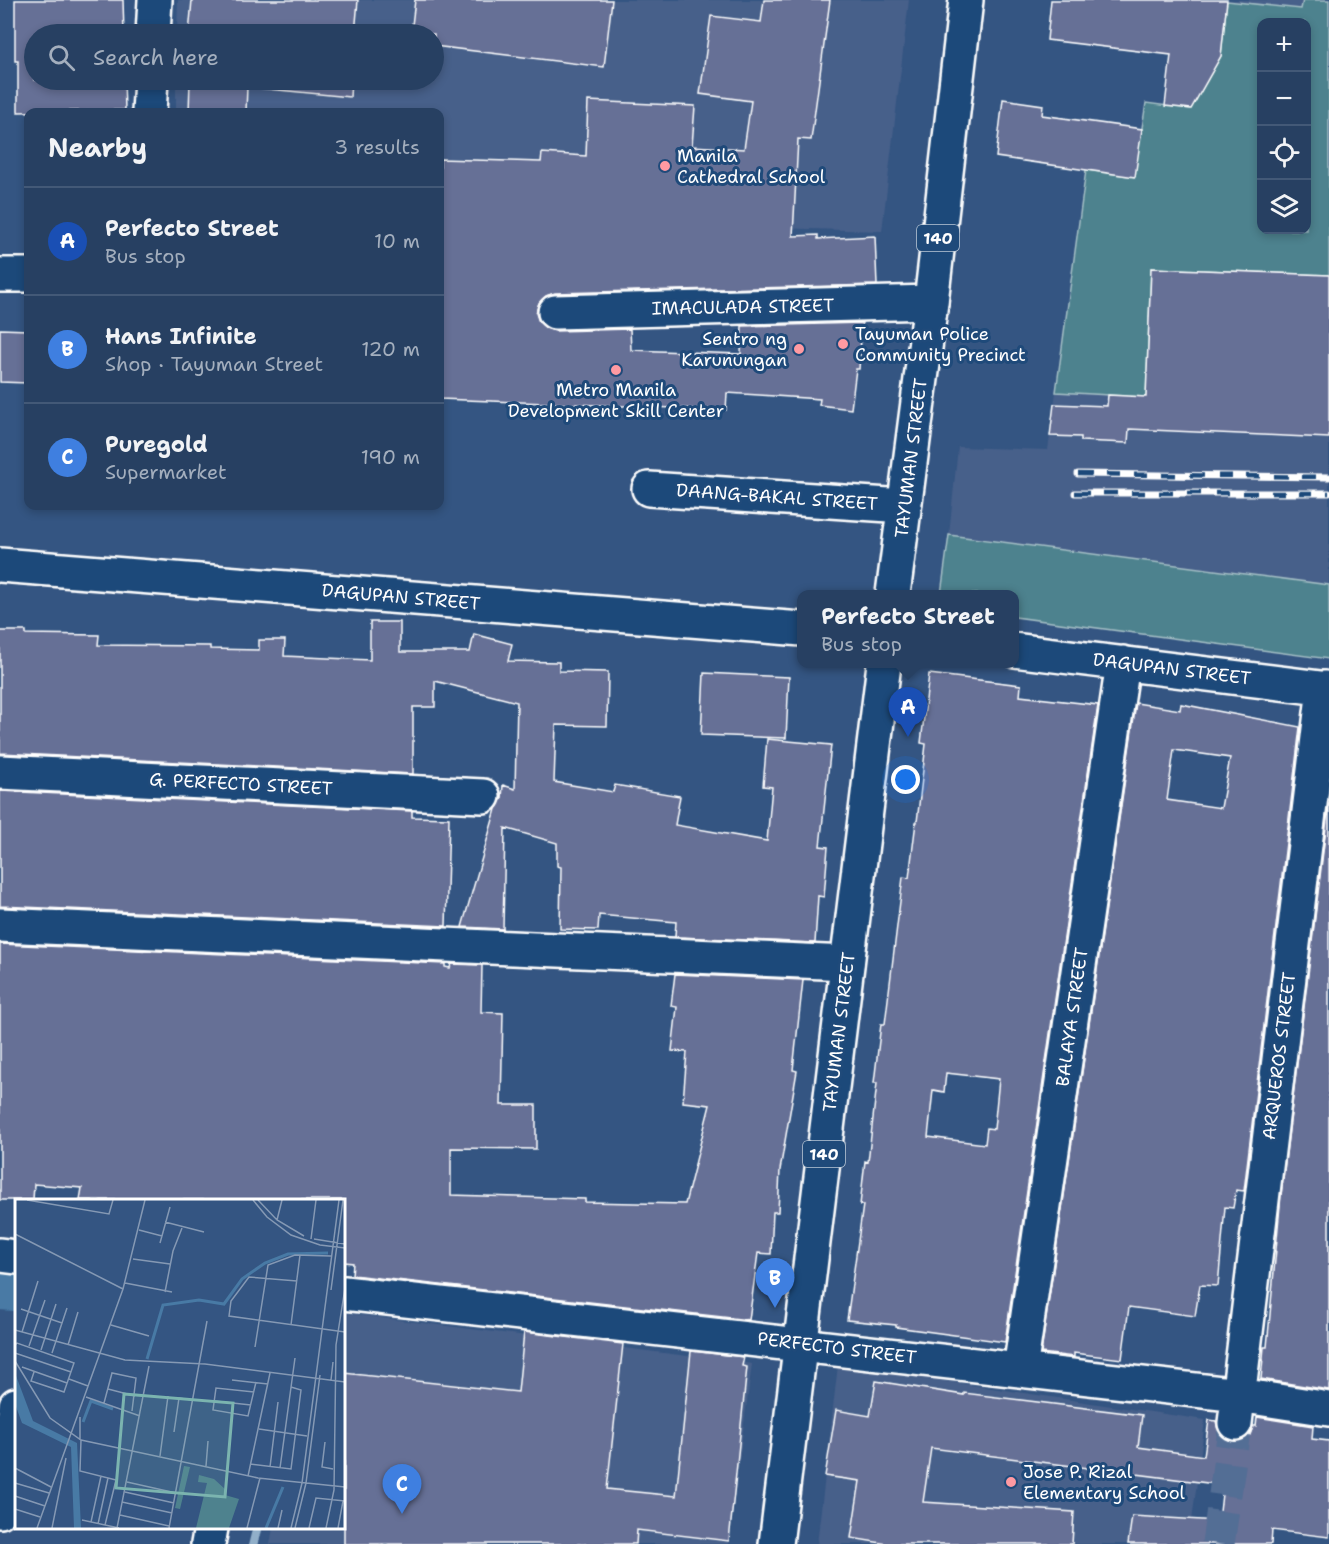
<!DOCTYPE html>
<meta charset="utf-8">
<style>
:root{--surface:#274062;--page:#2f4768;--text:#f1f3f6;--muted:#a4afbe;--line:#435977;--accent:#8bbbb9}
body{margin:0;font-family:"Shantell Sans",sans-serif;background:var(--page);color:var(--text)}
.controls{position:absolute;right:18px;top:18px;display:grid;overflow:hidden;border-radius:12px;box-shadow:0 3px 9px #0003}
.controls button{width:54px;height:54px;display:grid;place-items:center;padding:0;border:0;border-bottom:2px solid var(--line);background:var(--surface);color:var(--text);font:30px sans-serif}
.you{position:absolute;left:906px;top:780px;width:21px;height:21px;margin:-15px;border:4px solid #fff;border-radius:50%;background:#1a73e8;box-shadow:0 0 0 9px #1a73e833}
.badge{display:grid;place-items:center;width:39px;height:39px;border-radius:50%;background:var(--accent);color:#fff;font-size:20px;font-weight:700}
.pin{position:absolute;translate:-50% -50px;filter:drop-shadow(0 2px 3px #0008)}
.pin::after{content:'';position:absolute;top:32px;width:21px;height:18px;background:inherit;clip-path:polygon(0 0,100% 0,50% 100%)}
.popup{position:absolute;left:797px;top:590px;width:222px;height:78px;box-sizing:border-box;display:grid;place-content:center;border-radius:12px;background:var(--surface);filter:drop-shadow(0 2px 4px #0005);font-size:20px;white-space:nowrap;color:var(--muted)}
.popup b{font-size:22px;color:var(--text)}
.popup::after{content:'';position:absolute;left:50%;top:100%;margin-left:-12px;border:12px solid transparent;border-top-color:var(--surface)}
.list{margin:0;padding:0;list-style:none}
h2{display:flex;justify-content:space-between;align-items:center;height:78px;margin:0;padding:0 24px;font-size:26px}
h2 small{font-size:20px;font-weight:400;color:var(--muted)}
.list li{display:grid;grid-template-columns:39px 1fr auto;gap:18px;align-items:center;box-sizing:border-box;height:108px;padding:0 24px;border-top:2px solid var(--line)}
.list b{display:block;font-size:22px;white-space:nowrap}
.list p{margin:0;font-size:20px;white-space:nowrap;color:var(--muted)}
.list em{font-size:20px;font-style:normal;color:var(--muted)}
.icon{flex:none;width:33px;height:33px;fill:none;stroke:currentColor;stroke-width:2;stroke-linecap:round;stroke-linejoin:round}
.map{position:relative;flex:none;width:1329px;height:1544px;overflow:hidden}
.search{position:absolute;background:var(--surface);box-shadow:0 3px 9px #0003;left:24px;top:24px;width:420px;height:66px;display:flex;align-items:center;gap:15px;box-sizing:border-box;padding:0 21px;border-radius:33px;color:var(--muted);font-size:22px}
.panel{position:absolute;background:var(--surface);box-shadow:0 3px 9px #0003;left:24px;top:108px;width:420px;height:402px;border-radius:12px}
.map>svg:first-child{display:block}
.built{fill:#47608a}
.green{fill:#4e828e;stroke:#a6c0c6;stroke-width:1.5;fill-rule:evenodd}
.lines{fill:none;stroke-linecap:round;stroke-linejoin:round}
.stream{stroke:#91afc9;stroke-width:9}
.river{stroke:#487aa5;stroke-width:56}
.building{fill:#666f96;stroke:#fff;stroke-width:1.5;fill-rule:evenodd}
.minor-tunnel{stroke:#526e95;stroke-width:33;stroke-dasharray:33 16;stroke-linecap:butt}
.minor-casing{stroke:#fff;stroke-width:38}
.major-casing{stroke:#fff;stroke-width:38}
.minor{stroke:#1f4a7a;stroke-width:33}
.major{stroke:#1f4a7a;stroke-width:33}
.rail-casing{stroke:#fff;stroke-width:7}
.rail{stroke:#1f4a7a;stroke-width:4.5;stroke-dasharray:14;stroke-linecap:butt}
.poi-dot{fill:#ff9aa2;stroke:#1f4a7a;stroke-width:2}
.labels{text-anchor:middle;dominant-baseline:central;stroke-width:6;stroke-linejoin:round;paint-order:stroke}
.shield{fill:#1f4a7a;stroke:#bcc9d7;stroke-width:1.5}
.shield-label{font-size:16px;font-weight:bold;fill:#fff}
.poi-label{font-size:18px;fill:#fff;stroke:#1f4a7a;text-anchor:start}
.street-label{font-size:18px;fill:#fff;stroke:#1f4a7a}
.inset-river{fill:none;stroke:#487aa5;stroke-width:3}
.inset-road{fill:none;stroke:#8599b4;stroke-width:1.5}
.view{fill:#7bb4af;fill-opacity:0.15;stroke:#7bb4af;stroke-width:3}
.inset-edge{fill:none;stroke:#fff;stroke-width:3}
</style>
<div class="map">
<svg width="1329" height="1544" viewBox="0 0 1329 1544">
<rect width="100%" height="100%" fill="#345582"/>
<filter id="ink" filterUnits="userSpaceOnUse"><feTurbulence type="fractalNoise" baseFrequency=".0167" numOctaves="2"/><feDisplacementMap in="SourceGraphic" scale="12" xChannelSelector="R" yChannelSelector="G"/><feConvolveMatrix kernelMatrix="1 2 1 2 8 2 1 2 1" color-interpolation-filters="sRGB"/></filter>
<g filter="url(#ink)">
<path class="built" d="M 178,0 L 909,0 L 882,231 L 440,219 L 440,112 L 176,112 L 176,80 L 434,80 L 434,34 L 177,34 Z
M 1219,0 L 1303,0 L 1302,9 Z
M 1151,268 L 1329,275 L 1329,585 L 949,535 L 958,447 L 1048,450 L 1056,392 L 1145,396 Z
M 344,1313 L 752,1364 L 728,1544 L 270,1544 L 273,1528 L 344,1528 Z
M 838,1365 L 1205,1420 L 1189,1544 L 817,1544 Z"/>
<path class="green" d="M 1303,0 L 1329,0 L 1329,275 L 1151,268 L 1146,397 L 1056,392 L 1086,170 L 1134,177 L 1146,103 L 1191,109 L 1221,56 L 1227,1 L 1301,9 ZM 1262,22 L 1306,22 L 1306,230 L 1262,230 Z
M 949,535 L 1329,585 L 1329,659 L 1015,617 L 1014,594 L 941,594 Z"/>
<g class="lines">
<path class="stream" d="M 253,1544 L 257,1528"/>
<path class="river" d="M 0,1282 L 16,1283"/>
</g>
<path class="building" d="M 15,0 L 123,0 L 124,34 L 34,34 L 34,80 L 124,80 L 125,110 L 18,112 L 18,61 L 15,61 Z
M 192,0 L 358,0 L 355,34 L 189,34 Z
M 415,0 L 612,0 L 604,67 L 434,46 L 434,34 L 411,34 Z
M 764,0 L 830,0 L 811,140 L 798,139 L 793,236 L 818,235 L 818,239 L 875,236 L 877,285 L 555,293 L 546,296 L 539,303 L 536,313 L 539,322 L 546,328 L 555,331 L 630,329 L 631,350 L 741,354 L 742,326 L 862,323 L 859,369 L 856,369 L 851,409 L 819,405 L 820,399 L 727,393 L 726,410 L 440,399 L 440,159 L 541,162 L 542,153 L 586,156 L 588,101 L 695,106 L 692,146 L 744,149 L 751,101 L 700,94 L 711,16 L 761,22 Z
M 1051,0 L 1227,0 L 1221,56 L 1191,109 L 1165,106 L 1171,55 L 1047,40 Z
M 185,80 L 351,80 L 350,97 L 247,87 L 246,112 L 189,112 L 190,82 L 185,81 Z
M 1003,99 L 1043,105 L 1042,115 L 1142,129 L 1135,177 L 996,157 Z
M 1151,268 L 1329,275 L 1329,438 L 1129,429 L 1128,443 L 1081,441 L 1081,437 L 1050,436 L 1054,404 L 1107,406 L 1108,395 L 1146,397 Z
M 0,329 L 28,330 L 28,383 L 0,382 Z
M 370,622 L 400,622 L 400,652 L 470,652 L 474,634 L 512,644 L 508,661 L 559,662 L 559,671 L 608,672 L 607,726 L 556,725 L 554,782 L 613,792 L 615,785 L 680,796 L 675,825 L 767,841 L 772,787 L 763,786 L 767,739 L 831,745 L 820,846 L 828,847 L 824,897 L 818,896 L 815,943 L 678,937 L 675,936 L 676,922 L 599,915 L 598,930 L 560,929 L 561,867 L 557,866 L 557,843 L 505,828 L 503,929 L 462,927 L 496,809 L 502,798 L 503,785 L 515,789 L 517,702 L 435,681 L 435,707 L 413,707 L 413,774 L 0,753 L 0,631 L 26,631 L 26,634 L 99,635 L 98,645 L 210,646 L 210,649 L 259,650 L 259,640 L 285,640 L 284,656 L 370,660 Z
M 704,673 L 789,677 L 786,738 L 701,735 Z
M 929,674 L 1021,685 L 1020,696 L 1098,705 L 1005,1342 L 896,1327 L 896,1325 L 847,1320 L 863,1205 L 860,1205 L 865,1161 L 868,1162 L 877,1083 L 874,1083 L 881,1024 L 885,1024 L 903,877 L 909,878 L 916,822 L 917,822 L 926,744 L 921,743 ZM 946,1073 L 999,1079 L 994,1129 L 987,1128 L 985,1144 L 928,1137 L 933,1090 L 944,1092 Z
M 1136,703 L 1180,710 L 1181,704 L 1300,727 L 1244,1191 L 1236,1190 L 1233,1208 L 1225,1207 L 1218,1286 L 1200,1285 L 1195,1316 L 1129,1307 L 1122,1359 L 1074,1353 L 1074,1357 L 1041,1353 ZM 1174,750 L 1230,758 L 1221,808 L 1167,800 Z
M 0,791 L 412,811 L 412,817 L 449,818 L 446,926 L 0,906 Z
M 1329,803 L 1329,1390 L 1261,1379 L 1264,1347 L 1267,1347 L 1281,1195 Z
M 0,944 L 445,964 L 445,967 L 450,968 L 451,964 L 482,965 L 481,1012 L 503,1013 L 501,1105 L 536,1105 L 536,1149 L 451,1148 L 451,1195 L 585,1199 L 585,1202 L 685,1204 L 710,1105 L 683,1102 L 687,1052 L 672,1051 L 677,1007 L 671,1006 L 675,974 L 803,980 L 793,1070 L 797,1071 L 780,1170 L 778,1212 L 773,1212 L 771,1254 L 758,1253 L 749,1320 L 352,1275 L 353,1263 L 344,1262 L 344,1200 L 80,1200 L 82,1188 L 34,1184 L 33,1200 L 0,1200 Z
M 524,1332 L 623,1344 L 607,1489 L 676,1496 L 691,1351 L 744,1357 L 742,1366 L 747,1367 L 729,1541 L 637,1530 L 636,1544 L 344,1544 L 344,1373 L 518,1392 Z
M 876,1381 L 964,1395 L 964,1393 L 1142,1415 L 1138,1447 L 1204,1456 L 1209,1420 L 1216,1421 L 1218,1430 L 1223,1438 L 1233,1442 L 1243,1440 L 1250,1435 L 1253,1426 L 1256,1426 L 1257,1417 L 1313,1426 L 1312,1439 L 1329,1441 L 1329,1537 L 1272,1530 L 1271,1544 L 1128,1544 L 1132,1516 L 1219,1521 L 1223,1485 L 931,1448 L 923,1502 L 1074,1512 L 1072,1544 L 888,1544 L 851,1538 L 860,1481 L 825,1476 L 836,1410 L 870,1416 Z"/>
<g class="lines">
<path class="minor-tunnel" d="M 1218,1544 L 1235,1423"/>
<defs>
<path id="minor" d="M 153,34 L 155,0
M 149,112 L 151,80
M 0,275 L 28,275
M 555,312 L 931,302
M 649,489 L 904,506
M 0,565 L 802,629
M 1014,650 L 1329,689
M 0,772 L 483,796
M 0,925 L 847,963
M 0,1255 L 16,1257
M 344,1293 L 1239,1395 L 1329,1409
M 1020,1370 L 1123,663
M 1235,1423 L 1324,688
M 0,1511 L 16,1405
M 208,1544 L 211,1528"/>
<path id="major" d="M 893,594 L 931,302 L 966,0
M 776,1544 L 884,664"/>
</defs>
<use href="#minor" class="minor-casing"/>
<use href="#major" class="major-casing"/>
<use href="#minor" class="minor"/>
<use href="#major" class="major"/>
<defs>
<path id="rail" d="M 1078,474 L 1329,477
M 1075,493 L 1329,493"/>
</defs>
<use href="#rail" class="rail-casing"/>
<use href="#rail" class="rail"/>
</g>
</g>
<g class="poi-dot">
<circle cx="665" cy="166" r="6"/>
<circle cx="843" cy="344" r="6"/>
<circle cx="799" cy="349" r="6"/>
<circle cx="616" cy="370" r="6"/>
<circle cx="1011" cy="1482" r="6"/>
</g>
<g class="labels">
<g class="shield">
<rect x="917" y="225" width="42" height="26" rx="4.5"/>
<rect x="803" y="1141" width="42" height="26" rx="4.5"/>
</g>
<g class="shield-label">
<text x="938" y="238">140</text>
<text x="824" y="1154">140</text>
</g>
<g class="poi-label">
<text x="677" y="156">Manila<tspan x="677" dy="21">Cathedral School</tspan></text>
<text x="855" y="334">Tayuman Police<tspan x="855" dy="21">Community Precinct</tspan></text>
<text x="787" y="339" text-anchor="end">Sentro ng<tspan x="787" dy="21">Karunungan</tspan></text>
<text x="616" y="390" text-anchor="middle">Metro Manila<tspan x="616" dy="21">Development Skill Center</tspan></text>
<text x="1023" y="1472">Jose P. Rizal<tspan x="1023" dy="21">Elementary School</tspan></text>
</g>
<g class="street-label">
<text transform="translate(743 307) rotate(-1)">IMACULADA STREET</text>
<text transform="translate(911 458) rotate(-83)">TAYUMAN STREET</text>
<text transform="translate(777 497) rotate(4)">DAANG-BAKAL STREET</text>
<text transform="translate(401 597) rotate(5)">DAGUPAN STREET</text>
<text transform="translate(1172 669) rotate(7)">DAGUPAN STREET</text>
<text transform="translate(241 784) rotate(3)">G. PERFECTO STREET</text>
<text transform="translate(1072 1017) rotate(-82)">BALAYA STREET</text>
<text transform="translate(839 1032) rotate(-83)">TAYUMAN STREET</text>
<text transform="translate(1279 1056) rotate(-83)">ARQUEROS STREET</text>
<text transform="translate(837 1348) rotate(7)">PERFECTO STREET</text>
</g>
</g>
<g transform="translate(15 1199)">
<rect width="330" height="330" fill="#345582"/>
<path d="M 169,267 L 175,268 L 165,310 L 160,309 ZM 184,276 L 199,280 L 211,291 L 210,296 L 224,300 L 214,329 L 181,329 L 192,284 L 183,283 Z" fill="#4e828e"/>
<path d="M 0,174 L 18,222 L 62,244 L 66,329 L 59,329 L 56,248 L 7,224 L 0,205 Z" fill="#487aa5"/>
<path class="inset-river" d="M 132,160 L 148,106 L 184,101 L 209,105 L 227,80 L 250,64 L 273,55 L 313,54M 68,223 L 76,202 L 98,210M 251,329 L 268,288"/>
<path class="inset-road" d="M 12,1 L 94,15 L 98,1M 238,1 L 252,18 L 276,36 L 305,46 L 330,49M 243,1 L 262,21 L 289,37M 262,21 L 267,1M 150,23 L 189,33M 124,31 L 147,37M 0,35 L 108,90M 296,40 L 301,1M 299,40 L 330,45M 145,44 L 155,8M 118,60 L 155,65M 282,82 L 234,78 L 216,102 L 214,117 L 330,133M 110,84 L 157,93M 316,91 L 328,1M 150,93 L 158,52 L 167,29M 6,110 L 47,124M 96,126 L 134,137M 276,126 L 285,56M 0,131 L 110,161 L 190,165 L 330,183M 7,133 L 23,82M 0,146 L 2,144 L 59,164 L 49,193 L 16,182 L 19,173M 53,146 L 63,113M 14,147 L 30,101M 240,148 L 253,66 L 280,56 L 316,57M 26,151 L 41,105M 0,154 L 56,173M 37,154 L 52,109M 0,162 L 35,219 L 66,241 L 243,279 L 330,288M 7,168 L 52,184M 54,180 L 73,187M 217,181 L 253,185M 316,181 L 318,163M 93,190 L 120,197M 239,193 L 201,189 L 198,211 L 233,217 L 241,183M 71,198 L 125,217M 199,202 L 236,206M 89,204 L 97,174 L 121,179 L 117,212M 65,218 L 65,241M 244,230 L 292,237M 159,233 L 164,199 L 178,201M 66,241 L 65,272 L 101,281M 310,243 L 307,268 L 318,270M 145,257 L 153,197M 235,265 L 276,270 L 286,191 L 276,188M 191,267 L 193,242M 255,268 L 263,203M 0,269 L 36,288M 265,269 L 280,159M 233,277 L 255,174M 112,283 L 161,294M 0,284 L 34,294M 110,293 L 159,304M 0,297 L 30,307M 107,303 L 157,314M 0,310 L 25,318M 105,316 L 154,327M 67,321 L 104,329M 76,323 L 86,277M 83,325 L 93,279M 90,326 L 101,281M 22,329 L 108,90 L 130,1M 37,329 L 51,259M 102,329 L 134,167M 154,329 L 192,122M 232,329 L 245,279M 263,329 L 267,311M 276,329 L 287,284 L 324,1M 280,329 L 291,284 L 305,176M 294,329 L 301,299 L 330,302M 311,329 L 319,291 L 321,146 L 330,89M 323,329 L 328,302"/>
<path class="view" d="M 109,195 L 218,204 L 210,298 L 101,289 Z"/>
<rect width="330" height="330" class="inset-edge"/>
</g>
</svg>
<div class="controls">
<button>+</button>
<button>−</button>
<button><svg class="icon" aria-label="locate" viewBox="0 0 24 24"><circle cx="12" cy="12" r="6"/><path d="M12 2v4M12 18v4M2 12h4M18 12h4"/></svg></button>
<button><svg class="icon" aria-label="layers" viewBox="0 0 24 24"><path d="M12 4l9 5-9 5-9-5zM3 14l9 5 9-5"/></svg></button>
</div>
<div class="you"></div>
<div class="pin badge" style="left:908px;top:737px;background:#1a4fb4">A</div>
<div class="popup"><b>Perfecto Street</b>Bus stop</div>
<div class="pin badge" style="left:775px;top:1308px;background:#3f7fe0">B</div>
<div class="pin badge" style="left:402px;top:1514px;background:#3f7fe0">C</div>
<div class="search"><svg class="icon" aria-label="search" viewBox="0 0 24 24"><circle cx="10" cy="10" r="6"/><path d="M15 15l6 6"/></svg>Search here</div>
<section class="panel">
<h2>Nearby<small>3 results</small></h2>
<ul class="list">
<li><span class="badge" style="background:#1a4fb4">A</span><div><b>Perfecto Street</b><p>Bus stop</p></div><em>10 m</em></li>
<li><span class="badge" style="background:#3f7fe0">B</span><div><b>Hans Infinite</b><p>Shop · Tayuman Street</p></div><em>120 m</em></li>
<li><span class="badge" style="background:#3f7fe0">C</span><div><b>Puregold</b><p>Supermarket</p></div><em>190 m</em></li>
</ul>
</section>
</div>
